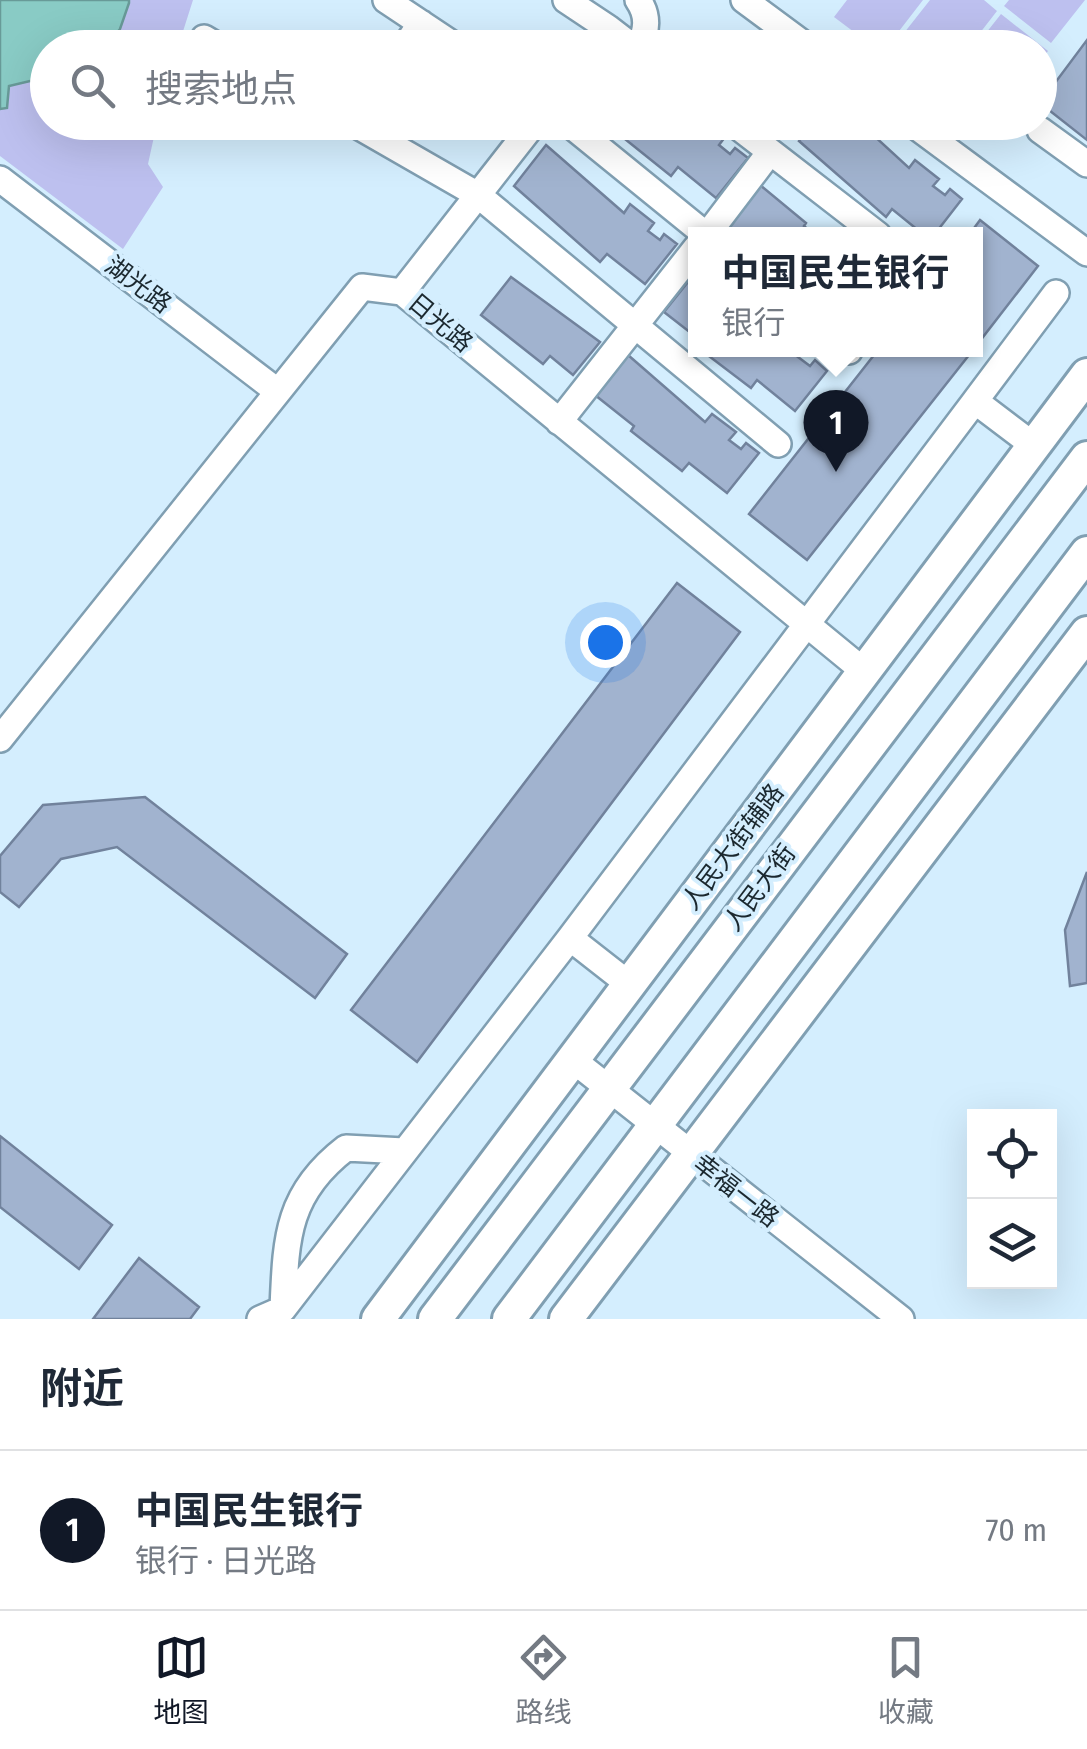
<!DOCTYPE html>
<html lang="zh">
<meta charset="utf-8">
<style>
:root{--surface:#fff;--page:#f2f2f3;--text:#1f2937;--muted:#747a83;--line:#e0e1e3;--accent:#111827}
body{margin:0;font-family:"Fira Sans Condensed","Noto Sans SC",sans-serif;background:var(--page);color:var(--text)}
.controls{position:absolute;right:30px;bottom:30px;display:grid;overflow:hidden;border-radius:0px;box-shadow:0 10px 40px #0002}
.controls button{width:90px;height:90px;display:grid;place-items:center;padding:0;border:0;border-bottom:2px solid var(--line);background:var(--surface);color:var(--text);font:50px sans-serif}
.you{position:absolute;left:605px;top:642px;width:35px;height:35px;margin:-25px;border:8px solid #fff;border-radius:50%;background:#1a73e8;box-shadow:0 0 0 15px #1a73e833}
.badge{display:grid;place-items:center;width:65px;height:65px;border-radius:50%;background:var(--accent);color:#fff;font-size:32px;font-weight:700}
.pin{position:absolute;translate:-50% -82px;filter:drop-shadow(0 2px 5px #0008)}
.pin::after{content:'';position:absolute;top:52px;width:35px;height:30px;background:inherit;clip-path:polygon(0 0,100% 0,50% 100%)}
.popup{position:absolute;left:688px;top:227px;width:295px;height:130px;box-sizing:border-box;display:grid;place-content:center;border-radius:0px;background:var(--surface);filter:drop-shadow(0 2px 8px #0005);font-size:32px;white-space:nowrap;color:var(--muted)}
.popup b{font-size:38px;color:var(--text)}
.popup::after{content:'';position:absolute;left:50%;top:100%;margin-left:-20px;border:20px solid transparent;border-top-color:var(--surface)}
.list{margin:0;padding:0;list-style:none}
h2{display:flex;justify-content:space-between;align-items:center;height:130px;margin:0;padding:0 40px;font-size:42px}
h2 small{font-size:32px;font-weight:400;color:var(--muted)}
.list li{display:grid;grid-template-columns:65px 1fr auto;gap:30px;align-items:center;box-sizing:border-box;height:160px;padding:0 40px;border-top:2px solid var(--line)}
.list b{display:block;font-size:38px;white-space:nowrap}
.list p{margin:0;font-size:32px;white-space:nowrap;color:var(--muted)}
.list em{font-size:32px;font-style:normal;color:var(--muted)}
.icon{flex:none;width:55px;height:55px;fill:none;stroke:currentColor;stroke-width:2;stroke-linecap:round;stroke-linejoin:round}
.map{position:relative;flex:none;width:1087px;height:1319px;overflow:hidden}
.search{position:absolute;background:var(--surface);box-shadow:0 10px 40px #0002;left:30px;right:30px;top:30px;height:110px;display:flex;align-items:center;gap:25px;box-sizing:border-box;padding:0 35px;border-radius:55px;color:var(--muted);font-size:38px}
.sheet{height:290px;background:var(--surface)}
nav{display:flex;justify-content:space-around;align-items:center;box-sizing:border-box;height:140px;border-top:2px solid var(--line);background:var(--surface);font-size:28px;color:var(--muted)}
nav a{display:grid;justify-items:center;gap:5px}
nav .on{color:var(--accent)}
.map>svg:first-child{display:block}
.green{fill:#bdc0ef}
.water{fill:#89cbc5;stroke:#689a98;stroke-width:2.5}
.building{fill:#a1b3cf;stroke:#71829c;stroke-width:2.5}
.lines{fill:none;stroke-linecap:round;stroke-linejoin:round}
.minor-casing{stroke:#809fb2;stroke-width:30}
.major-casing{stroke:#809fb2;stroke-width:38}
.minor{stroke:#fff;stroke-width:25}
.major{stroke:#fff;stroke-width:32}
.labels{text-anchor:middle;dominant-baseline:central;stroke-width:8;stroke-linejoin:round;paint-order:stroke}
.street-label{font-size:25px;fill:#1b282f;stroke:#d4eefe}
</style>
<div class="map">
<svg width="1087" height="1319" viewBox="0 0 1087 1319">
<rect width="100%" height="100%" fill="#d4eefe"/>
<path class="green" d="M 0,0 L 193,0 L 178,47 L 48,48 L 48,122 L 157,123 L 148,164 L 163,187 L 123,249 L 0,156 Z
M 847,0 L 923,0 L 886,48 L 874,47 L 834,17 Z
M 930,0 L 984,0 L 997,11 L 969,47 L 893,47 Z
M 1009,0 L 1085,0 L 1051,43 L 1004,6 Z
M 1001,14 L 1048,51 L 1040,61 L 1040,48 L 975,47 Z"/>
<path class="water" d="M 0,0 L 129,0 L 129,3 L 120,29 L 106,47 L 48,48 L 47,77 L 9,86 L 7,108 L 0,109 Z"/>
<path class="building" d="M 1087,40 L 1087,140 L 1040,103 Z
M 614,122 L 689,122 L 694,127 L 707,122 L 725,137 L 719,145 L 730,154 L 735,148 L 748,158 L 716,198 L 678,167 L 671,176 L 620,135 L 624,130 Z
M 814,122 L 859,122 L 909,168 L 915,160 L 939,179 L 933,186 L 945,195 L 950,189 L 962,199 L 934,235 L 924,235 L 892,209 L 886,217 L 799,141 Z
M 546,145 L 624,213 L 630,204 L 654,223 L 648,231 L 660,240 L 664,234 L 677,244 L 645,284 L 607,254 L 600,262 L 514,186 Z
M 760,185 L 806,223 L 804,226 L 814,235 L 739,235 L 728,226 Z
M 980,220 L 1038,266 L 976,346 L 976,235 L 969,235 Z
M 696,272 L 696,337 L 664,312 Z
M 511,277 L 600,342 L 573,375 L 550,356 L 543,364 L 481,315 Z
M 701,350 L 804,350 L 798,357 L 810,366 L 815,360 L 827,371 L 795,411 L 757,380 L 751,388 Z
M 878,350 L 973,350 L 807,560 L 749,514 Z
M 628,355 L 705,422 L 712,414 L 736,432 L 729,440 L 741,449 L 746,443 L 759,453 L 727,493 L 689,463 L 682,471 L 631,431 L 634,426 L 595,395 Z
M 677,583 L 740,632 L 417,1062 L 351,1010 Z
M 145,797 L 347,954 L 315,998 L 117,847 L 61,859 L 19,907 L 0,892 L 0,856 L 43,805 Z
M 1087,872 L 1087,983 L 1070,986 L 1065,930 Z
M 0,1136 L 112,1225 L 79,1269 L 0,1207 Z
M 139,1258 L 199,1307 L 190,1319 L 93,1319 Z"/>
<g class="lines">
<defs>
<path id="minor" d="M 386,0 L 458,48
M 566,0 L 608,28
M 638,0 C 649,16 647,30 639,48
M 744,0 L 809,48
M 204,38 L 221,48
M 404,48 L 421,23
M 593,48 L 608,28 L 634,48
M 351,122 L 478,195 L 778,444
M 567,122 L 706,235
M 732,122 L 878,235
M 910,122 L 1087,253
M 1040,130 L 1087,164
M 0,179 L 277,391
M 707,235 L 770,152
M 402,292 L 535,122
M 847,350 L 849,351
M 559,422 L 696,248
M 1033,445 L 975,401 L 1056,293
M 0,739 L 362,287 L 402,292 L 865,672
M 570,938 L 630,985
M 573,1060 L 901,1319
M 283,1309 C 286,1239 286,1194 346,1148 L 404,1151
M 260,1319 L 283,1309 L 570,938 L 975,401"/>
<path id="major" d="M 378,1319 L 1087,375
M 435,1319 L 1087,458
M 509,1319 L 1087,553
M 566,1319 L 1087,633"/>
</defs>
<use href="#minor" class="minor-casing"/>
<use href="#major" class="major-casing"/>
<use href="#minor" class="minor"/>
<use href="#major" class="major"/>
</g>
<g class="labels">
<g class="street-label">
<text transform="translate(138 285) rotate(37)">湖光路</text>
<text transform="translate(440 323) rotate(40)">日光路</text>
<text transform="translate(733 847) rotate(-53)">人民大街辅路</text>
<text transform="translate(760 888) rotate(-53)">人民大街</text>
<text transform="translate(736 1191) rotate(38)">幸福一路</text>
</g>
</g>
</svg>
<div class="controls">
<button><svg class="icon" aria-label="locate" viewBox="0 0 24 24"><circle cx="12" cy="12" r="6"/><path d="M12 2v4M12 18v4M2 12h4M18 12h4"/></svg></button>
<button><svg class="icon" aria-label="layers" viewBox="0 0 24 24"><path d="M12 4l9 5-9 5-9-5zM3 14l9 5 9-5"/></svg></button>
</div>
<div class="you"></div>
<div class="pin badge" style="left:836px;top:472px">1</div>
<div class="popup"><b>中国民生银行</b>银行</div>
<div class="search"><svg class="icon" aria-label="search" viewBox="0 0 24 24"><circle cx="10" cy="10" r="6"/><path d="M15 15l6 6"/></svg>搜索地点</div>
</div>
<section class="sheet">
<h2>附近<small></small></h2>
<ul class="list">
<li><span class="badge">1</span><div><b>中国民生银行</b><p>银行 · 日光路</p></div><em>70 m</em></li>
</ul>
</section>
<nav>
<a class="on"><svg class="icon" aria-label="map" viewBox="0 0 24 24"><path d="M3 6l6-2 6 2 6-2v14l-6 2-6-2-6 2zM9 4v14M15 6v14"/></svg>地图</a>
<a><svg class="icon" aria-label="directions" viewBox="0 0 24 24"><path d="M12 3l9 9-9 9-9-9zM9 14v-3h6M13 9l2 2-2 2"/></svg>路线</a>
<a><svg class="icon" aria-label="saved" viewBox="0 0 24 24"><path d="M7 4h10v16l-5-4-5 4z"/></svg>收藏</a>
</nav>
